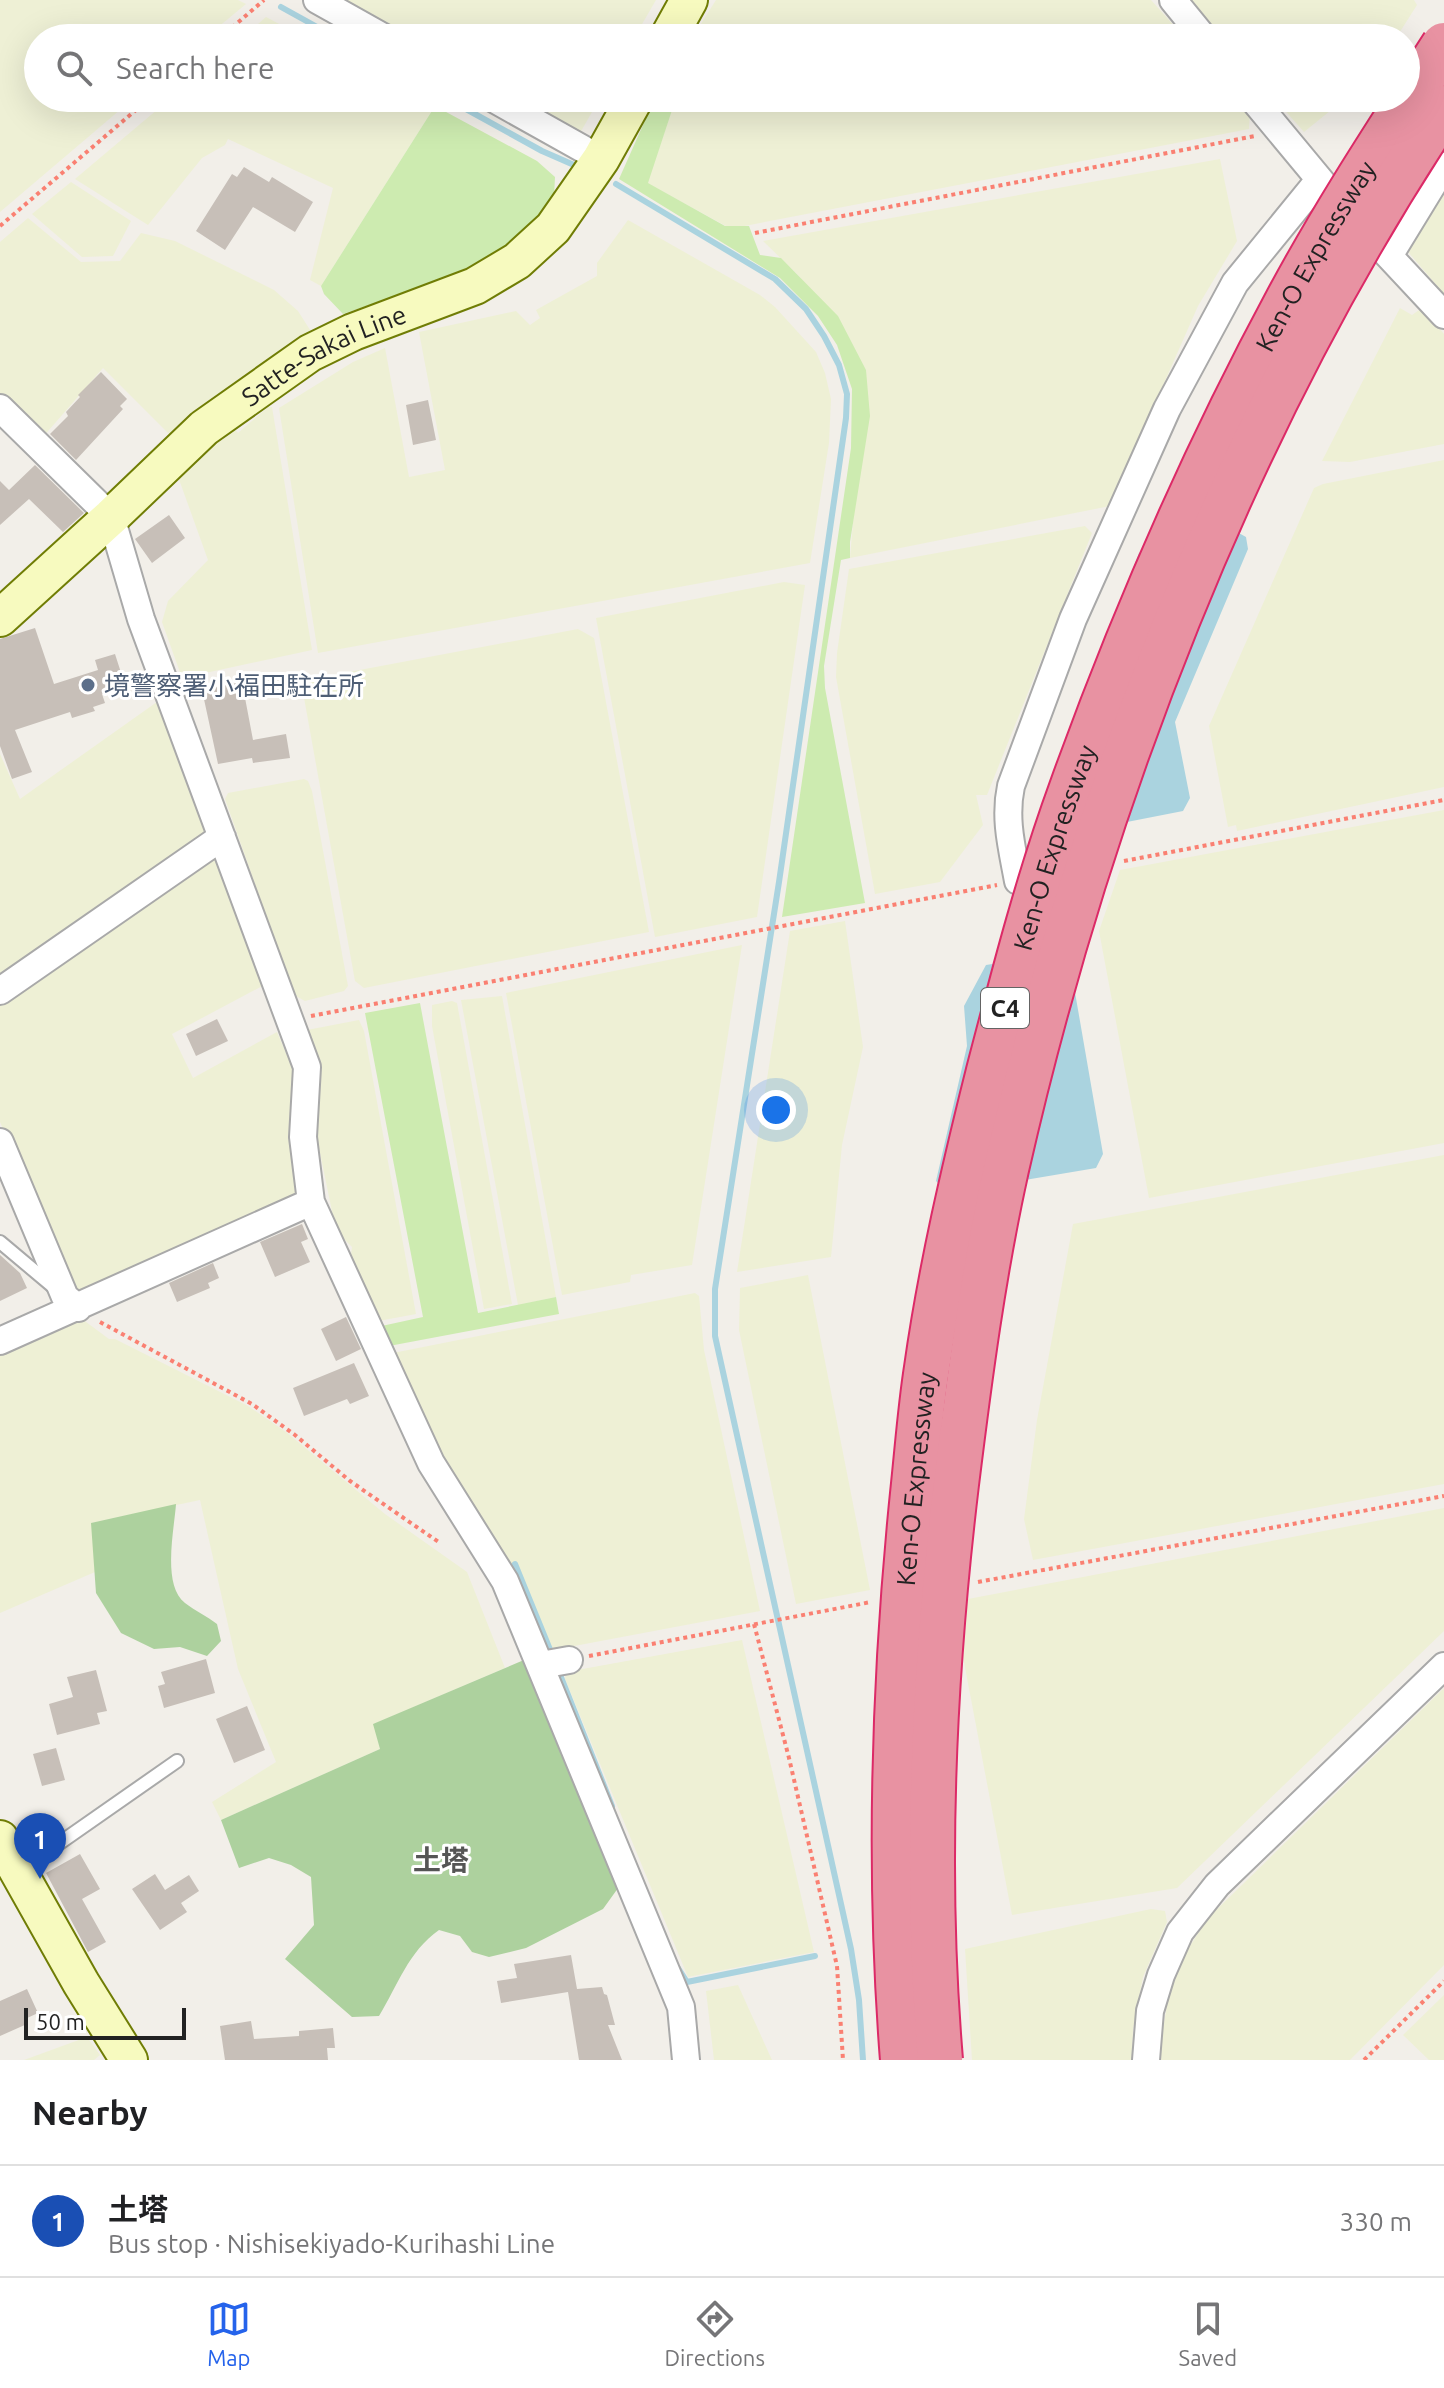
<!DOCTYPE html>
<meta charset="utf-8">
<style>
:root{--surface:#fff;--page:#f2f2f2;--text:#202124;--muted:#757577;--line:#e0e0e0;--accent:#2563eb}
body{margin:0;font-family:Ubuntu,"Noto Sans JP",sans-serif;background:var(--page);color:var(--text)}
.scale{position:absolute;left:24px;bottom:20px;width:162px;box-sizing:border-box;padding-left:8px;border:4px solid #222;border-top:0;font-size:22px;line-height:28px;white-space:nowrap;color:#222;-webkit-text-stroke:6px #fff;paint-order:stroke}
.you{position:absolute;left:776px;top:1110px;width:28px;height:28px;margin:-20px;border:6px solid #fff;border-radius:50%;background:#1a73e8;box-shadow:0 0 0 12px #1a73e833}
.badge{display:grid;place-items:center;width:52px;height:52px;border-radius:50%;background:var(--accent);color:#fff;font-size:26px;font-weight:700}
.pin{position:absolute;translate:-50% -66px;filter:drop-shadow(0 2px 4px #0008)}
.pin::after{content:'';position:absolute;top:42px;width:28px;height:24px;background:inherit;clip-path:polygon(0 0,100% 0,50% 100%)}
.list{margin:0;padding:0;list-style:none}
h2{display:flex;justify-content:space-between;align-items:center;height:104px;margin:0;padding:0 32px;font-size:34px}
h2 small{font-size:26px;font-weight:400;color:var(--muted)}
.list li{display:grid;grid-template-columns:52px 1fr auto;gap:24px;align-items:center;box-sizing:border-box;height:112px;padding:0 32px;border-top:2px solid var(--line)}
.list b{display:block;font-size:30px;white-space:nowrap}
.list p{margin:0;font-size:26px;white-space:nowrap;color:var(--muted)}
.list em{font-size:26px;font-style:normal;color:var(--muted)}
.icon{flex:none;width:44px;height:44px;fill:none;stroke:currentColor;stroke-width:2;stroke-linecap:round;stroke-linejoin:round}
.map{position:relative;flex:none;width:1444px;height:2060px;overflow:hidden}
.search{position:absolute;background:var(--surface);box-shadow:0 8px 32px #0002;left:24px;right:24px;top:24px;height:88px;display:flex;align-items:center;gap:20px;box-sizing:border-box;padding:0 28px;border-radius:44px;color:var(--muted);font-size:30px}
.sheet{height:216px;background:var(--surface)}
nav{display:flex;justify-content:space-around;align-items:center;box-sizing:border-box;height:112px;border-top:2px solid var(--line);background:var(--surface);font-size:22px;color:var(--muted)}
nav a{display:grid;justify-items:center;gap:4px}
nav .on{color:var(--accent)}
.map>svg:first-child{display:block}
.farmland{fill:#eef0d5}
.grass{fill:#cdebb0}
.forest{fill:#add19e}
.water{fill:#aad3df}
.lines{fill:none;stroke-linecap:round;stroke-linejoin:round}
.stream{stroke:#aad3df;stroke-width:6}
.building{fill:#c7bfb8}
.lane-casing{stroke:#a9a9a9;stroke-width:16}
.street-casing{stroke:#a9a9a9;stroke-width:30}
.secondary-casing{stroke:#707d05;stroke-width:40}
.path{stroke:#fa8072;stroke-width:4;stroke-dasharray:4 4;stroke-linecap:butt}
.lane{stroke:#fff;stroke-width:12}
.street{stroke:#fff;stroke-width:26}
.secondary{stroke:#f7fabf;stroke-width:36}
.highway-bridge-casing{stroke:#dc2a67;stroke-width:48;stroke-linecap:butt}
.highway-bridge{stroke:#e892a2;stroke-width:44}
.service-dot{fill:#5c6f8a;stroke:#fff;stroke-width:3}
.labels{text-anchor:middle;dominant-baseline:central;stroke-width:6;stroke-linejoin:round;paint-order:stroke}
.shield{fill:#fff;stroke:#646464;stroke-width:2}
.shield-label{font-size:24px;font-weight:bold;fill:#222}
.street-label{font-size:26px;fill:#222;stroke:#fff}
.service-label{font-size:26px;fill:#4e5e75;stroke:#fff;text-anchor:start}
.neighbourhood-label{font-size:28px;font-weight:bold;fill:#555;stroke:#fff}
</style>
<div class="map">
<svg width="1444" height="2060" viewBox="0 0 1444 2060">
<rect width="100%" height="100%" fill="#f2efe9"/>
<path class="farmland" d="M 0,0 L 238,0 L 246,4 L 205,38 L 38,38 L 38,98 L 134,98 L 0,212 Z
M 334,0 L 656,0 L 634,38 L 404,38 Z
M 716,0 L 1151,0 L 1185,38 L 692,38 Z
M 1189,0 L 1414,0 L 1417,5 L 1396,38 L 1222,38 Z
M 266,17 L 306,38 L 242,38 Z
M 171,98 L 421,98 L 435,106 L 321,286 L 310,280 L 333,188 L 228,139 L 225,145 L 202,158 L 148,225 L 75,179 Z
M 515,98 L 600,98 L 580,133 Z
M 676,98 L 1237,98 L 1250,112 L 1249,129 L 734,228 L 726,226 L 647,183 Z
M 1274,98 L 1346,98 L 1304,132 Z
M 1220,159 L 1237,241 L 1198,306 L 1110,506 L 850,558 L 866,370 L 799,276 L 763,241 Z
M 71,182 L 131,221 L 113,256 L 82,257 L 32,214 Z
M 1444,187 L 1444,294 L 1409,253 L 1409,247 Z
M 28,218 L 81,262 L 120,261 L 141,233 L 175,241 L 274,290 L 298,311 L 312,333 L 171,436 L 103,368 L 42,438 L 0,397 L 0,242 Z
M 628,220 L 760,295 L 775,307 L 816,352 L 825,373 L 831,399 L 829,443 L 810,563 L 318,653 L 279,408 L 353,362 L 385,348 L 409,477 L 445,470 L 419,332 L 516,311 L 530,325 L 540,318 L 536,310 L 597,276 L 597,263 Z
M 1400,308 L 1412,315 L 1422,308 L 1444,334 L 1444,444 L 1350,462 L 1322,461 Z
M 268,407 L 272,407 L 312,650 L 182,678 L 162,622 L 168,601 L 208,560 L 176,471 L 233,427 L 238,433 Z
M 1444,460 L 1444,787 L 1237,831 L 1236,825 L 1228,827 L 1209,726 L 1314,488 L 1323,484 Z
M 1085,526 L 1092,533 L 987,795 L 976,795 L 983,825 L 940,882 L 875,894 L 836,677 L 837,653 L 849,569 Z
M 784,582 L 805,585 L 757,917 L 655,937 L 596,618 Z
M 578,629 L 594,638 L 649,932 L 364,988 L 355,981 L 301,681 Z
M 164,697 L 208,818 L 206,836 L 0,981 L 0,754 L 20,799 Z
M 304,779 L 308,781 L 312,791 L 348,986 L 344,991 L 305,1001 L 294,995 L 225,799 L 228,793 Z
M 1444,810 L 1444,1143 L 1149,1198 L 1099,931 L 1120,870 Z
M 213,854 L 223,857 L 266,984 L 172,1034 L 193,1078 L 277,1032 L 294,1072 L 291,1143 L 296,1204 L 80,1298 L 0,1122 L 0,1002 Z
M 845,921 L 863,1047 L 842,1145 L 831,1257 L 737,1272 L 790,931 Z
M 742,945 L 692,1265 L 631,1275 L 630,1282 L 562,1295 L 506,993 Z
M 502,996 L 556,1297 L 518,1305 L 461,1000 Z
M 452,1001 L 457,1003 L 512,1304 L 484,1309 L 432,1026 L 432,1005 Z
M 359,1020 L 364,1031 L 416,1314 L 373,1322 L 346,1259 L 351,1255 L 352,1247 L 336,1231 L 318,1143 L 315,1091 L 307,1030 Z
M 1444,1155 L 1444,1484 L 1033,1560 L 1024,1519 L 1037,1420 L 1073,1224 Z
M 808,1275 L 870,1590 L 796,1604 L 739,1330 L 740,1288 Z
M 695,1293 L 699,1296 L 704,1350 L 760,1611 L 553,1650 L 542,1638 L 512,1565 L 485,1536 L 454,1486 L 393,1353 Z
M 74,1313 L 109,1339 L 115,1339 L 248,1406 L 286,1432 L 385,1514 L 467,1572 L 505,1668 L 374,1724 L 380,1749 L 221,1820 L 212,1802 L 276,1762 L 238,1669 L 200,1500 L 92,1523 L 95,1572 L 0,1613 L 0,1346 Z
M 1444,1508 L 1444,1631 L 1177,1888 L 1012,1915 L 963,1657 L 968,1599 Z
M 742,1640 L 814,1952 L 688,1977 L 565,1679 L 566,1672 Z
M 1444,1688 L 1444,1965 L 1350,2060 L 1155,2060 L 1158,2030 L 1163,2028 L 1171,1984 L 1186,1952 L 1208,1918 Z
M 1151,1909 L 1165,1911 L 1167,1922 L 1143,1977 L 1133,2029 L 1132,2060 L 972,2060 L 965,1949 Z
M 738,1985 L 772,2060 L 714,2060 L 706,1991 Z
M 1444,1995 L 1444,2060 L 1429,2060 L 1403,2035 Z
M 87,2037 L 100,2055 L 94,2060 L 24,2060 Z"/>
<path class="grass" d="M 655,98 L 676,98 L 648,183 L 725,226 L 749,226 L 760,255 L 781,258 L 838,316 L 866,370 L 870,416 L 850,542 L 850,558 L 841,560 L 824,666 L 825,688 L 865,903 L 782,917 L 851,448 L 852,389 L 837,345 L 818,316 L 780,278 L 619,179 Z
M 435,106 L 537,161 L 555,177 L 554,197 L 534,225 L 500,249 L 450,277 L 343,314 L 324,294 L 321,286 Z
M 420,1003 L 478,1313 L 556,1297 L 559,1314 L 389,1346 L 377,1327 L 423,1317 L 365,1013 Z"/>
<path class="forest" d="M 176,1504 C 174,1531 162,1585 185,1603 C 195,1611 207,1616 217,1624 L 221,1641 L 207,1656 L 180,1647 L 154,1649 L 121,1633 L 96,1593 L 91,1523 Z
M 531,1657 L 621,1884 L 603,1909 L 526,1948 L 489,1957 L 472,1952 L 460,1936 L 439,1930 C 408,1952 398,1985 379,2016 L 352,2017 L 285,1959 L 314,1925 L 311,1877 L 291,1865 L 269,1858 L 239,1868 L 221,1820 L 380,1749 L 373,1724 Z"/>
<path class="water" d="M 1228,527 L 1246,537 L 1248,549 L 1175,722 L 1190,798 L 1183,811 L 1081,831 L 1101,687 L 1091,675 L 1139,553 L 1151,546 Z
M 1068,952 L 1103,1154 L 1096,1168 L 948,1193 L 936,1181 L 967,1046 L 964,1006 L 986,965 Z"/>
<g class="lines">
<path class="stream" d="M 281,7 L 337,38
M 446,98 L 542,151 L 574,165
M 616,184 L 775,279 L 806,309 L 824,336 L 839,365 L 847,394 L 846,418 L 779,882 L 715,1289 L 715,1336 L 851,1949 L 859,2000 L 863,2060
M 515,1564 L 553,1657
M 557,1667 L 612,1806
M 678,1968 L 687,1982 L 815,1956"/>
</g>
<path class="building" d="M 244,167 L 269,182 L 272,177 L 313,202 L 295,232 L 253,207 L 225,250 L 196,231 L 232,174 L 237,177 Z
M 101,372 L 127,399 L 120,406 L 123,409 L 76,460 L 50,434 L 68,416 L 66,412 L 80,397 L 78,395 Z
M 428,400 L 436,440 L 413,445 L 406,405 Z
M 35,465 L 84,513 L 63,532 L 29,499 L 0,525 L 0,481 L 9,490 Z
M 169,515 L 185,538 L 152,563 L 135,539 Z
M 35,628 L 54,684 L 98,670 L 95,660 L 115,654 L 124,682 L 104,688 L 105,693 L 102,694 L 105,703 L 93,707 L 95,711 L 72,718 L 70,712 L 15,730 L 32,772 L 12,779 L 0,746 L 0,639 Z
M 242,682 L 253,740 L 286,734 L 290,758 L 253,763 L 252,758 L 218,764 L 202,690 Z
M 217,1019 L 228,1041 L 196,1056 L 186,1034 Z
M 302,1224 L 308,1239 L 301,1242 L 310,1262 L 275,1277 L 260,1242 Z
M 0,1255 L 20,1273 L 27,1288 L 0,1301 Z
M 213,1263 L 219,1278 L 208,1283 L 210,1288 L 177,1302 L 169,1283 Z
M 346,1317 L 361,1349 L 336,1361 L 321,1329 Z
M 354,1363 L 369,1396 L 350,1404 L 347,1399 L 304,1416 L 293,1388 Z
M 206,1659 L 215,1693 L 164,1708 L 158,1686 L 165,1684 L 161,1672 Z
M 96,1670 L 107,1711 L 97,1713 L 100,1724 L 57,1735 L 49,1704 L 73,1697 L 67,1677 Z
M 247,1706 L 265,1750 L 234,1763 L 216,1719 Z
M 56,1748 L 65,1780 L 42,1786 L 33,1754 Z
M 80,1854 L 100,1889 L 82,1899 L 106,1942 L 88,1952 L 46,1873 Z
M 155,1874 L 165,1890 L 189,1875 L 199,1891 L 181,1903 L 187,1912 L 160,1930 L 132,1889 Z
M 571,1955 L 577,1989 L 602,1987 L 604,1994 L 607,1995 L 615,2025 L 608,2025 L 622,2060 L 579,2060 L 568,1992 L 501,2003 L 497,1981 L 517,1978 L 514,1964 Z
M 27,1989 L 38,2013 L 25,2019 L 27,2024 L 0,2036 L 0,2001 Z
M 251,2021 L 254,2039 L 299,2036 L 299,2031 L 333,2028 L 335,2048 L 327,2048 L 328,2060 L 225,2060 L 220,2026 Z"/>
<g class="lines">
<defs>
<path id="lane" d="M 0,1242 L 56,1289
M 21,1870 L 177,1761"/>
<path id="street" d="M 317,0 L 385,38
M 1173,0 L 1204,38
M 492,98 L 601,159
M 1252,98 L 1330,192
M 1359,224 L 1444,315
M 1389,256 L 1444,166
M 0,408 L 111,517 L 141,619 L 307,1067 L 303,1137 L 311,1202 L 431,1463 L 505,1581 L 681,2007 L 686,2060
M 1018,881 C 1012,848 1004,819 1011,786 L 1073,619 L 1167,409 L 1235,283 L 1319,180
M 0,991 L 222,837
M 0,1142 L 65,1297 L 78,1308
M 0,1341 L 311,1202
M 541,1665 L 569,1660
M 1146,2060 L 1150,2011 L 1161,1975 L 1180,1932 L 1217,1885 L 1444,1666"/>
<g id="secondary">
<path d="M 668,38 L 689,0"/>
<path id="s1" d="M 0,618 L 111,517 L 204,428 L 310,353 L 353,332 L 475,286 L 517,261 L 553,228 L 601,159 L 635,98"/>
<path d="M 0,1839 L 81,1983 L 129,2060"/>
</g>
</defs>
<use href="#lane" class="lane-casing"/>
<use href="#street" class="street-casing"/>
<use href="#secondary" class="secondary-casing"/>
<path class="path" d="M 220,38 L 264,0
M 0,226 L 150,98
M 755,233 L 1255,136
M 1124,861 L 1444,800
M 311,1016 L 997,885
M 100,1322 L 252,1404 L 295,1435 L 350,1481 L 440,1543
M 978,1582 L 1444,1496
M 754,1624 L 789,1758 L 837,1966 L 843,2060
M 589,1656 L 871,1602
M 1364,2060 L 1444,1981"/>
<use href="#lane" class="lane"/>
<use href="#street" class="street"/>
<use href="#secondary" class="secondary"/>
<defs>
<g id="highway-bridge">
<path id="s2" d="M 903,2060 C 888,1868 894,1676 914,1484 C 918,1446 921,1406 927,1368 C 941,1269 964,1171 988,1075 C 1013,979 1038,881 1072,788 C 1132,621 1204,456 1288,300 C 1335,212 1390,129 1444,45"/>
<path d="M 940,2060 C 924,1869 933,1675 956,1484 C 969,1379 983,1272 1006,1169 C 1089,803 1235,421 1444,108"/>
</g>
</defs>
<use href="#highway-bridge" class="highway-bridge-casing"/>
<use href="#highway-bridge" class="highway-bridge"/>
</g>
<circle class="service-dot" cx="88" cy="685" r="8"/>
<g class="labels">
<rect class="shield" x="981" y="988" width="48" height="40" rx="6"/>
<g class="shield-label">
<text x="1005" y="1008">C4</text>
</g>
<g class="street-label">
<text stroke="none"><textPath href="#s2" startOffset="1878">Ken-O Expressway</textPath></text>
<text stroke="none"><textPath href="#s1" startOffset="420">Satte-Sakai Line</textPath></text>
<text stroke="none"><textPath href="#s2" startOffset="1230">Ken-O Expressway</textPath></text>
<text stroke="none"><textPath href="#s2" startOffset="582">Ken-O Expressway</textPath></text>
</g>
<g class="service-label">
<text x="104" y="685">境警察署小福田駐在所</text>
</g>
<g class="neighbourhood-label">
<text x="441" y="1859">土塔</text>
</g>
</g>
</svg>
<div class="scale">50 m</div>
<div class="you"></div>
<div class="pin badge" style="left:40px;top:1879px;background:#1a4fb4">1</div>
<div class="search"><svg class="icon" aria-label="search" viewBox="0 0 24 24"><circle cx="10" cy="10" r="6"/><path d="M15 15l6 6"/></svg>Search here</div>
</div>
<section class="sheet">
<h2>Nearby<small></small></h2>
<ul class="list">
<li><span class="badge" style="background:#1a4fb4">1</span><div><b>土塔</b><p>Bus stop · Nishisekiyado-Kurihashi Line</p></div><em>330 m</em></li>
</ul>
</section>
<nav>
<a class="on"><svg class="icon" aria-label="map" viewBox="0 0 24 24"><path d="M3 6l6-2 6 2 6-2v14l-6 2-6-2-6 2zM9 4v14M15 6v14"/></svg>Map</a>
<a><svg class="icon" aria-label="directions" viewBox="0 0 24 24"><path d="M12 3l9 9-9 9-9-9zM9 14v-3h6M13 9l2 2-2 2"/></svg>Directions</a>
<a><svg class="icon" aria-label="saved" viewBox="0 0 24 24"><path d="M7 4h10v16l-5-4-5 4z"/></svg>Saved</a>
</nav>
